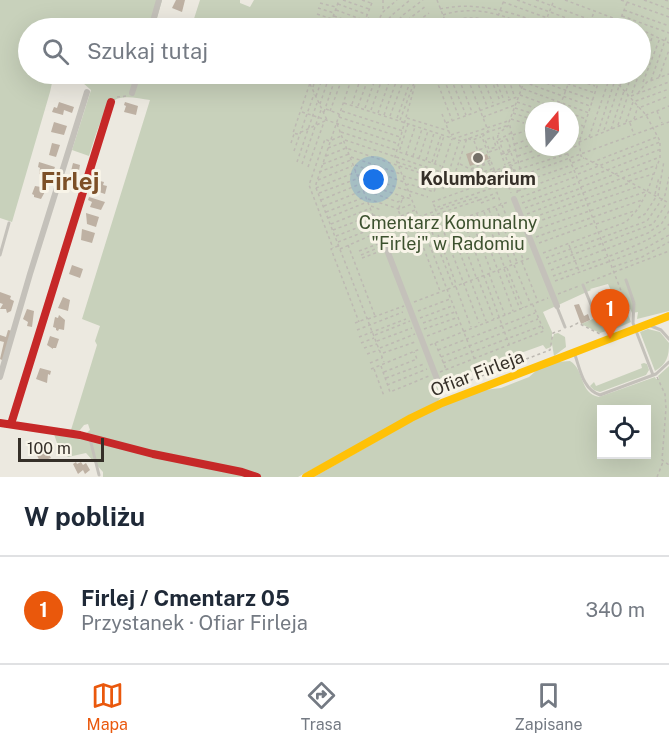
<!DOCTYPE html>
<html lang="pl">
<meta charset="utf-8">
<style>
:root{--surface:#fff;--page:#f6f6f7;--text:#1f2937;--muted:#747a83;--line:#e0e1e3;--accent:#ea580c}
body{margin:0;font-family:"Public Sans",sans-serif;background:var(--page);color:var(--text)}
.controls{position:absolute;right:18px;bottom:18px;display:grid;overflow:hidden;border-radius:0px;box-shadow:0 6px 24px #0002}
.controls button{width:54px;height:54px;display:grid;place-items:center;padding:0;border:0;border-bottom:2px solid var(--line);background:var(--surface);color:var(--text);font:30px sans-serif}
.compass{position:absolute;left:525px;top:102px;width:54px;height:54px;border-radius:50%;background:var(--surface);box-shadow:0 6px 24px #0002;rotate:19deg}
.scale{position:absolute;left:18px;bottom:15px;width:86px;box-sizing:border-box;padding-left:6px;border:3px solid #352f28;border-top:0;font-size:16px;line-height:21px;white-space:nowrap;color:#352f28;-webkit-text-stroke:4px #f8f4e8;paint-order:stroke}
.you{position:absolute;left:374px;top:180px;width:21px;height:21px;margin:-15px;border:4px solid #fff;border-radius:50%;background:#1a73e8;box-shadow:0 0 0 9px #1a73e833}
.badge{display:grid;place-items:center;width:39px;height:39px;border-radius:50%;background:var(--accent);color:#fff;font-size:20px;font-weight:700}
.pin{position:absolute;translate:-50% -50px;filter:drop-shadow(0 2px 3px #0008)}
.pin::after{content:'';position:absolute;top:32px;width:21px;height:18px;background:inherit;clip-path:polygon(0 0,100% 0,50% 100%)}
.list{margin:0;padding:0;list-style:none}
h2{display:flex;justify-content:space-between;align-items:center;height:78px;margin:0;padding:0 24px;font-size:26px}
h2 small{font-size:20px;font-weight:400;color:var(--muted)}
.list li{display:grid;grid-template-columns:39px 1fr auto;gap:18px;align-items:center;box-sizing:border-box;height:108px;padding:0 24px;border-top:2px solid var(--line)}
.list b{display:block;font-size:22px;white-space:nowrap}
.list p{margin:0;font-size:20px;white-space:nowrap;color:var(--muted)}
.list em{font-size:20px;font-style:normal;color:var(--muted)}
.icon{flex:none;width:33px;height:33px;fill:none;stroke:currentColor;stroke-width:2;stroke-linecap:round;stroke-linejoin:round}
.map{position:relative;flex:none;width:669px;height:477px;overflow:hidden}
.search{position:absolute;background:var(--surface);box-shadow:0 6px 24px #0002;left:18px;right:18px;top:18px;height:66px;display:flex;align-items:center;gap:15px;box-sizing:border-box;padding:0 21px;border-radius:33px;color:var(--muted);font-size:22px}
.sheet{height:186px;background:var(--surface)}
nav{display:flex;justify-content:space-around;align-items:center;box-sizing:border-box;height:84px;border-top:2px solid var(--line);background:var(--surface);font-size:16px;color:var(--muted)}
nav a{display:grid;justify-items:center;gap:3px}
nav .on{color:var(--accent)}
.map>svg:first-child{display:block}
.green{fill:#c8d1bb;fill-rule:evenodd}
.building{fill:#beb1a3}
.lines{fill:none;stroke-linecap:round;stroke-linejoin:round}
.path{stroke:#bdb9b2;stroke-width:1.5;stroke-dasharray:3 3;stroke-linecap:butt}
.lane{stroke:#c4c1ba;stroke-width:3}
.street{stroke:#c4c1ba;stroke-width:6}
.slow{stroke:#ffc107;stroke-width:8}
.jam{stroke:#c62828;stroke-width:8}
.poi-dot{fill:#757068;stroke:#f8f4e8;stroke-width:2}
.labels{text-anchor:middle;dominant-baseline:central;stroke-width:6;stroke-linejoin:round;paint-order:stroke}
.poi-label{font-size:18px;font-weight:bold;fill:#352f28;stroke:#f8f4e8}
.park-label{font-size:18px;fill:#3c512e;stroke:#f8f4e8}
.street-label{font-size:18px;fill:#352f28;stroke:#f8f4e8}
.district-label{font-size:24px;font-weight:bold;fill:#7d5027;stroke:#f8f4e8}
</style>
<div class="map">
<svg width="669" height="477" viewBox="0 0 669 477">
<rect width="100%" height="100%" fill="#ece9e0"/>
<path class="green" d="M 0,0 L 162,0 L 156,22 L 178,28 L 28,28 L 28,74 L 54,74 L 50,92 L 12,222 L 0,218 Z
M 200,0 L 240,0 L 240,3 L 250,7 L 254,0 L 669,0 L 669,311 L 637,319 L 638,312 L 632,313 L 628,304 L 625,306 L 631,322 L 608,332 L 606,331 L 600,333 L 581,324 L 619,308 L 608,284 L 590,289 L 591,290 L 543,312 L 552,332 L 552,340 L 554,334 L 558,333 L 565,337 L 566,347 L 554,356 L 552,344 L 551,347 L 546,349 L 543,345 L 518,354 L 518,359 L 509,362 L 506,358 L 482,367 L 481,373 L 477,375 L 474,371 L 449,380 L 449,385 L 445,386 L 442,378 L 435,380 L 441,397 L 438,401 L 298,477 L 103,477 L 103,472 L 86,453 L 68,457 L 58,446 L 54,434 L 81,438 L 90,430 L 88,424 L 84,425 L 80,430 L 71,430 L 97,345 L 95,341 L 100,326 L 82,319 L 150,100 C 141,99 129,96 120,98 C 104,100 94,142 89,156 L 72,150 L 91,90 L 83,83 L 57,74 L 640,74 L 640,28 L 191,28 ZM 534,111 L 570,111 L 570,147 L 534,147 Z
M 648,329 L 660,332 L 669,343 C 669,356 667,364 655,371 L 640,332 Z
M 570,361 C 585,370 579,393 599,397 L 655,377 L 656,379 L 659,379 L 658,376 L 669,366 L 669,477 L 314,477 L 430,411 L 484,390 L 501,388 L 529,377 L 537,370 L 557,362 ZM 602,410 L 646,410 L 646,454 L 602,454 Z
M 644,363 L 647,364 L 649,370 L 646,375 L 600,392 L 594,390 L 590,386 L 594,382 L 596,386 L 642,368 L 641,364 Z"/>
<path class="building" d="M 176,0 L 185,0 L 182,12 L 172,8 Z
M 59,102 L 74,107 L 72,113 L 64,110 L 63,115 L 52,112 L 54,107 L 57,108 Z
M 125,102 L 138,106 L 136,115 L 124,112 L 126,106 L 124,105 Z
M 54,122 L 67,126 L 64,135 L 51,132 Z
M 52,143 L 60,145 L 56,157 L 49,155 Z
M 475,151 L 478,158 L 487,154 L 489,159 L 470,166 L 466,154 Z
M 39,162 L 55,167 L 53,172 L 49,171 L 48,177 L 39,174 L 40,168 L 38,167 Z
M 73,163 L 80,165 L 78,176 L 70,175 Z
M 96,180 L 104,182 L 103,185 L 107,186 L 105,194 L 96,191 L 97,187 L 95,186 Z
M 35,186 L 47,188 L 41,199 L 34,197 L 34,195 L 32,194 Z
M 89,197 L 105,202 L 101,210 L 90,207 L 92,202 L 88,200 Z
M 86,213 L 99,217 L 96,227 L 87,224 Z
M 82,229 L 95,233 L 92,243 L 81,240 Z
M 72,265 L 83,269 L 80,278 L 69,274 Z
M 0,292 L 11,296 L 10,299 L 14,301 L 11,311 L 7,313 L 6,309 L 0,309 L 3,304 L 0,303 Z
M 63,297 L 70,300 L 68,311 L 58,308 Z
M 579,304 L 584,316 L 588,314 L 590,320 L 581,324 L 574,305 Z
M 27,309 L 34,311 L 32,327 L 27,326 L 28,322 L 23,319 Z
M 59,315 L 65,320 L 64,330 L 59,329 L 58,331 L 56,330 L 56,328 L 53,327 L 55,317 L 58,318 Z
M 8,330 L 13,331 L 4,361 L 0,359 L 4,342 L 0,341 L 0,335 L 6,337 Z
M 50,336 L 59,339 L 56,348 L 53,348 L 53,349 L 47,345 Z
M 40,368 L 51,371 L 50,375 L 48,374 L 47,383 L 36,379 Z
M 46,449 L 51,458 L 40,462 L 36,453 Z
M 76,462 L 77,464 L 81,462 L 83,465 L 86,463 L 90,470 L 85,474 L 83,470 L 78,474 L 73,464 Z"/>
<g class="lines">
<path class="path" d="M 343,0 L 369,9
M 362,0 L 371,3
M 383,0 L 383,11
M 437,0 L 448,28
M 517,0 L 594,28
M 536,0 L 613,28
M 565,0 L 640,28
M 621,0 L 669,17
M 644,0 L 669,9
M 665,0 L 669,1
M 503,2 L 575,28
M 320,3 L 336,7
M 338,4 L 368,15
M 318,8 L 334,13
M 440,9 C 481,0 518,15 556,28
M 336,10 L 366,21
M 624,10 L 669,26
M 317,14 L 332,19
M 443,15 C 477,4 504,16 536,28
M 334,16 L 363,26
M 622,16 L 669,33
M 368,18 L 377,23
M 315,20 L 330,25
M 332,22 L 351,28
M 446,22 C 471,14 492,19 516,28
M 494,27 L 504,0
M 318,28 L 320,21
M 329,28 L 339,0
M 362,28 L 373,0
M 374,28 L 383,12 L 397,0
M 381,28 L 392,15 L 410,0
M 391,28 L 403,15 L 423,0
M 399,28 L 410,18 L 426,6
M 409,28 L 429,13
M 417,28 L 431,19
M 428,28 L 435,25
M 449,28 L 471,24 L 495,28
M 543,28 L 554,0
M 588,28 L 594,12
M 617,28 L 628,0
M 640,29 L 669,43
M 640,50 L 647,32
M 640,69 L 653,35
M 306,74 L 305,75 L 311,77
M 328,74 L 341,78
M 353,74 L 316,184 L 316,188 L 384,362
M 418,74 L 395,157 L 474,358
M 424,74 L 429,76 L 434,74
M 434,74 L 452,120
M 442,74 L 459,117
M 449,74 L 466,115
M 457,74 L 472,112
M 466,74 L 487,128 L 488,131 L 482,137 L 495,172
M 474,74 L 487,106
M 481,74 L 493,103
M 489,74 L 500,101
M 500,74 L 509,98
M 507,74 L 514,95
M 514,74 L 521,88 L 589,113
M 525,74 L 526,76 L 593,100
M 539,74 L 595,93
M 559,74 L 595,86
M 580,74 L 599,80
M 601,74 L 579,142 L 581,156 L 669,203
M 659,77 L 669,50
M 651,80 L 666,38 L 669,39
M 524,82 L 590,106
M 643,82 L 660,38
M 310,84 L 327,120 L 297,134 L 293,133 L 313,74
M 497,84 L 504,100
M 620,86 L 624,74
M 313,87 L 317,74
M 626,91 L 632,74
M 632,93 L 639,74
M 638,93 L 647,82 L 669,74
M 520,95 L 564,111
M 316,96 L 324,74
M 631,96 L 669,82
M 117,97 L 127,96
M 517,102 L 544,111
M 344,103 L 461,141 L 509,125 L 498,134
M 320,104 L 330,74
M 352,104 L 362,74
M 358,106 L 370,74
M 641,107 L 669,96
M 365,108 L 377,74
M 515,108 L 534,114
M 326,109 L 339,114
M 371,110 L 384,74
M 330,111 L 344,74
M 342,111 L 403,131
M 558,111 L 572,74
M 657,111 L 662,123
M 302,112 L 399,144
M 324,112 L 336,76
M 378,113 L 392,74
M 513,113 L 534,120
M 570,113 L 586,119
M 442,114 L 451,137
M 384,115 L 399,74
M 390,116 L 406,74
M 339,117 L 400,137
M 483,117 L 515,105
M 397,118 L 413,74
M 407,118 L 449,131
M 511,119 L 524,123
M 634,119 L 638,106
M 400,120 L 414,83
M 570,121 L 583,126
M 626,122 L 633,102 L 669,89
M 446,123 L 517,97
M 630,123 L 634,135
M 337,124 L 376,223
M 408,124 L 399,152 L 441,166
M 572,125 L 579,142 L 669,106
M 618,125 L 628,95
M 611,129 L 624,91
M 604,130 L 619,86
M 341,132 L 396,150
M 598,132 L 617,74
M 451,135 L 460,132
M 498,135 L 497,141 L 505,165
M 513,135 L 534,128
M 493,137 L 496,147 L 489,149 L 485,140 Z
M 570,137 L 572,142 L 578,143
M 589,137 L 611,74
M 453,139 L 508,121
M 507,139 L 511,149 L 503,152 L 500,142 Z
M 332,140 L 341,136
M 345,140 L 441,172
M 498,140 L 511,133
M 329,141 L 325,139 L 309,185 L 333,248
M 474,141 L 479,154 L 483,155 L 482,149 L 477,150
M 291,143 L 294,134
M 515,144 L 534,137
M 328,148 L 344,142
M 568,149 L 577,146
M 294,151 L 314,94
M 489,152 L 498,149
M 511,153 L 514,161 L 508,163 L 505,155 Z
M 406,154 L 415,127
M 502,154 L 534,144
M 326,156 L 346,148 L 438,179
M 413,156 L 422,129
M 518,156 L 545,147
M 351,157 L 401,174
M 419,158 L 428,131
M 426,160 L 434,133
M 297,162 L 317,103
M 397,162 L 439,176
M 432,162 L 441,135
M 435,163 L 444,136
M 489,163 L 492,169 L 483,172 L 481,166 Z
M 572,163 L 584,158
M 302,164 L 321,110
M 323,164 L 349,154
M 460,164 L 488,178 L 494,184 L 501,204
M 355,165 L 404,182
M 308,167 L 324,122
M 511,167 L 515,177 L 507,180 L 504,170 Z
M 471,169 L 491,160
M 575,169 L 657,137
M 502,170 L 511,193
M 499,171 L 502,178 L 495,180 L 493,173 Z
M 513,171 L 567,154
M 319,172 L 351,160
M 578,174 L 660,142
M 358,175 L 428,197
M 468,175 L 475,173
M 403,176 L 435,185
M 520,176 L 669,122
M 318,180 L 352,166
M 512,180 L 517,178 L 512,165
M 579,181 L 661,149
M 629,181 L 654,174
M 361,183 L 411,199
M 464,183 L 507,166 L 565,147 L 629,311
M 520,183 L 572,165
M 495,184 L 511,180 L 519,181
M 406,185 L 409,184 L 434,192 L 452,139
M 581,187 L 660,157
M 316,188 L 356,172
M 450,188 L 467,138 L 472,140 L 481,137
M 443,189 L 459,142
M 518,191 L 574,171
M 319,193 L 359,178
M 517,193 L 520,169 L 509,122 L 527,74
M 655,194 L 659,177
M 658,196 L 664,161
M 521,197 L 575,177
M 368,199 L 399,209 L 412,204
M 321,200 L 360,184
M 402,200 L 398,210 L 403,221
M 479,200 L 496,193
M 481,203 L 497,197
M 522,203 L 578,183
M 502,205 L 523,259
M 324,206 L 364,190 L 398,202 L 405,197
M 371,206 L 381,210
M 435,207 L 432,202 L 491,181 L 493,179 L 490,172
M 496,208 L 517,262
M 525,208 L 579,189
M 489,210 L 511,263
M 326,212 L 365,197
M 484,212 L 504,266
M 477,214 L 513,311
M 527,214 L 657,165
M 401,216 L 415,210
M 470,217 L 491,271
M 328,218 L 367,202
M 384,218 L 387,230
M 638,218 L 645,214 L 656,197
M 463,219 L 509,344
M 529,219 L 629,183
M 413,220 L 440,291
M 420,220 L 479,200 L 478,197 L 437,210
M 381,221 L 383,227 L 374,231 L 371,225 Z
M 456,223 L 476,277
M 331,224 L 371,208
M 449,224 L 486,321
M 531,224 L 637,187
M 596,224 L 637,210
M 442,227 L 479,323
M 436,229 L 456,284
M 333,230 L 373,215 L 403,222 L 436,211 L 435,208 L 495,187
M 534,230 L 645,192
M 425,232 L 508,202
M 432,232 L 453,286
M 336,236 L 367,224 L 374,218
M 536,237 L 642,200
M 388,240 L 407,233
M 338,242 L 369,230
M 539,243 L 594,223
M 390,244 L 409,236
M 348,245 L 375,316
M 569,245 L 579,271
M 338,246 L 331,249 L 359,322
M 391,247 L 410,240
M 340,249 L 374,234
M 359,251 L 378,244
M 543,253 L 626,222 L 638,209 L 647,192 L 660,158 L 660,141 L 646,115 L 620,86 L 602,74
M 361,255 L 380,247
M 362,258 L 381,251
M 546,258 L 647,221 L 665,195 L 669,177
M 522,262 L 538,302
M 548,264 L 653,224 L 667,203
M 514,265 L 531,305
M 613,267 L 642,257 L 669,242
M 507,268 L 523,308
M 504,269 L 520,309
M 551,270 L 648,233 L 662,223 L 669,211
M 489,274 L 505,315
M 553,276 C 580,266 654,244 669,224
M 478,279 L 494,319
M 555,281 L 644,249 L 669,235
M 586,283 L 669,251
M 456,287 L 471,327
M 558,294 L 579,286
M 414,302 L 530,258
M 418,311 L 450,299
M 420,318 L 452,306
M 368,319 L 404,306
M 355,323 L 368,318
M 423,323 L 455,312
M 570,327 L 578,323 L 600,334
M 424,329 L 456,318
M 357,330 L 403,312
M 375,335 L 410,321
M 427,336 L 459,324
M 359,337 L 406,319
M 377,341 L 412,328
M 361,343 L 374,338
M 435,343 L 446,369
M 430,345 L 548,298
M 364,348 L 377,344
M 380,348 L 415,334
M 438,350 L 535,313
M 383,353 L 415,342
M 367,354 L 379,350
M 441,357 L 538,319
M 370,363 L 382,358
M 443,363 L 541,326
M 381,366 L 390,392 L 429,376
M 371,369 L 420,349
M 374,369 L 384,396
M 384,372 L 417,359 L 414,352
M 440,372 L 544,331 L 533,305
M 657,377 L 665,394 L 666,408 L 662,460 L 669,465
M 386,378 L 424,364
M 387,385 L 427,369
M 442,391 L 550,350 L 553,333 L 562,330
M 657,477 L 663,462"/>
<path class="lane" d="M 0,255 L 9,223
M 626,280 L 634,303 L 633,323 L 653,375
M 583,285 L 592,307
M 557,307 L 565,327
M 651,326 L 661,330 L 669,339
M 575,355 C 580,369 583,390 600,395 L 656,374 L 669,362
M 90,439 L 99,475"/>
<path class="street" d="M 151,28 L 159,0
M 132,93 L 138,74
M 514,199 L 557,306
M 380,232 L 437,379
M 0,377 L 30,274 L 87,92"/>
<path class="slow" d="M 306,477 L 411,418 L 442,403 L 669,316"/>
<path class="jam" d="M 0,423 L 80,435 L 153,454 L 242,472 L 257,477
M 11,424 L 111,102"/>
</g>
<circle class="poi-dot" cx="478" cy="158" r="6"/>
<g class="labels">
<g class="poi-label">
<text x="478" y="178">Kolumbarium</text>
</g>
<g class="park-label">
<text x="448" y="222">Cmentarz Komunalny<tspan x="448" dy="21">"Firlej" w Radomiu</tspan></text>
</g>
<g class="street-label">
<text transform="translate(477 373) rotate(-21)">Ofiar Firleja</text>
</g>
<g class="district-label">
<text x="70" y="181">Firlej</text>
</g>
</g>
</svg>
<div class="controls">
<button><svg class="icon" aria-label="locate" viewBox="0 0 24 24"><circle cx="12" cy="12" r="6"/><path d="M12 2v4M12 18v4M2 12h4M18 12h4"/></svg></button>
</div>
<svg class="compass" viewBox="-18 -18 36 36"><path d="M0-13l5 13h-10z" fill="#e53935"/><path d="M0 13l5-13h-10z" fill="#747a83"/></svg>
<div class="scale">100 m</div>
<div class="you"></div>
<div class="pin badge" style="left:610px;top:339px">1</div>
<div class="search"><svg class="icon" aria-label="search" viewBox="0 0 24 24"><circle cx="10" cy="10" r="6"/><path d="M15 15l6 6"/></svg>Szukaj tutaj</div>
</div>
<section class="sheet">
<h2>W pobliżu<small></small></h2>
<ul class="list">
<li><span class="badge">1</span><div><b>Firlej / Cmentarz 05</b><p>Przystanek · Ofiar Firleja</p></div><em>340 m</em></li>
</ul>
</section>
<nav>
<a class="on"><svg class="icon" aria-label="map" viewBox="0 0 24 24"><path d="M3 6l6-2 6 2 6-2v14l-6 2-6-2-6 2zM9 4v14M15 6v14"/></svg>Mapa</a>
<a><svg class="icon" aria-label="directions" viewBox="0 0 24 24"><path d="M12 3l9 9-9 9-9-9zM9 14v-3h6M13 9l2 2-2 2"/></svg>Trasa</a>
<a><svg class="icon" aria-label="saved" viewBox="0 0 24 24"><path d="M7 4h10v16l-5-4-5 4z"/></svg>Zapisane</a>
</nav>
